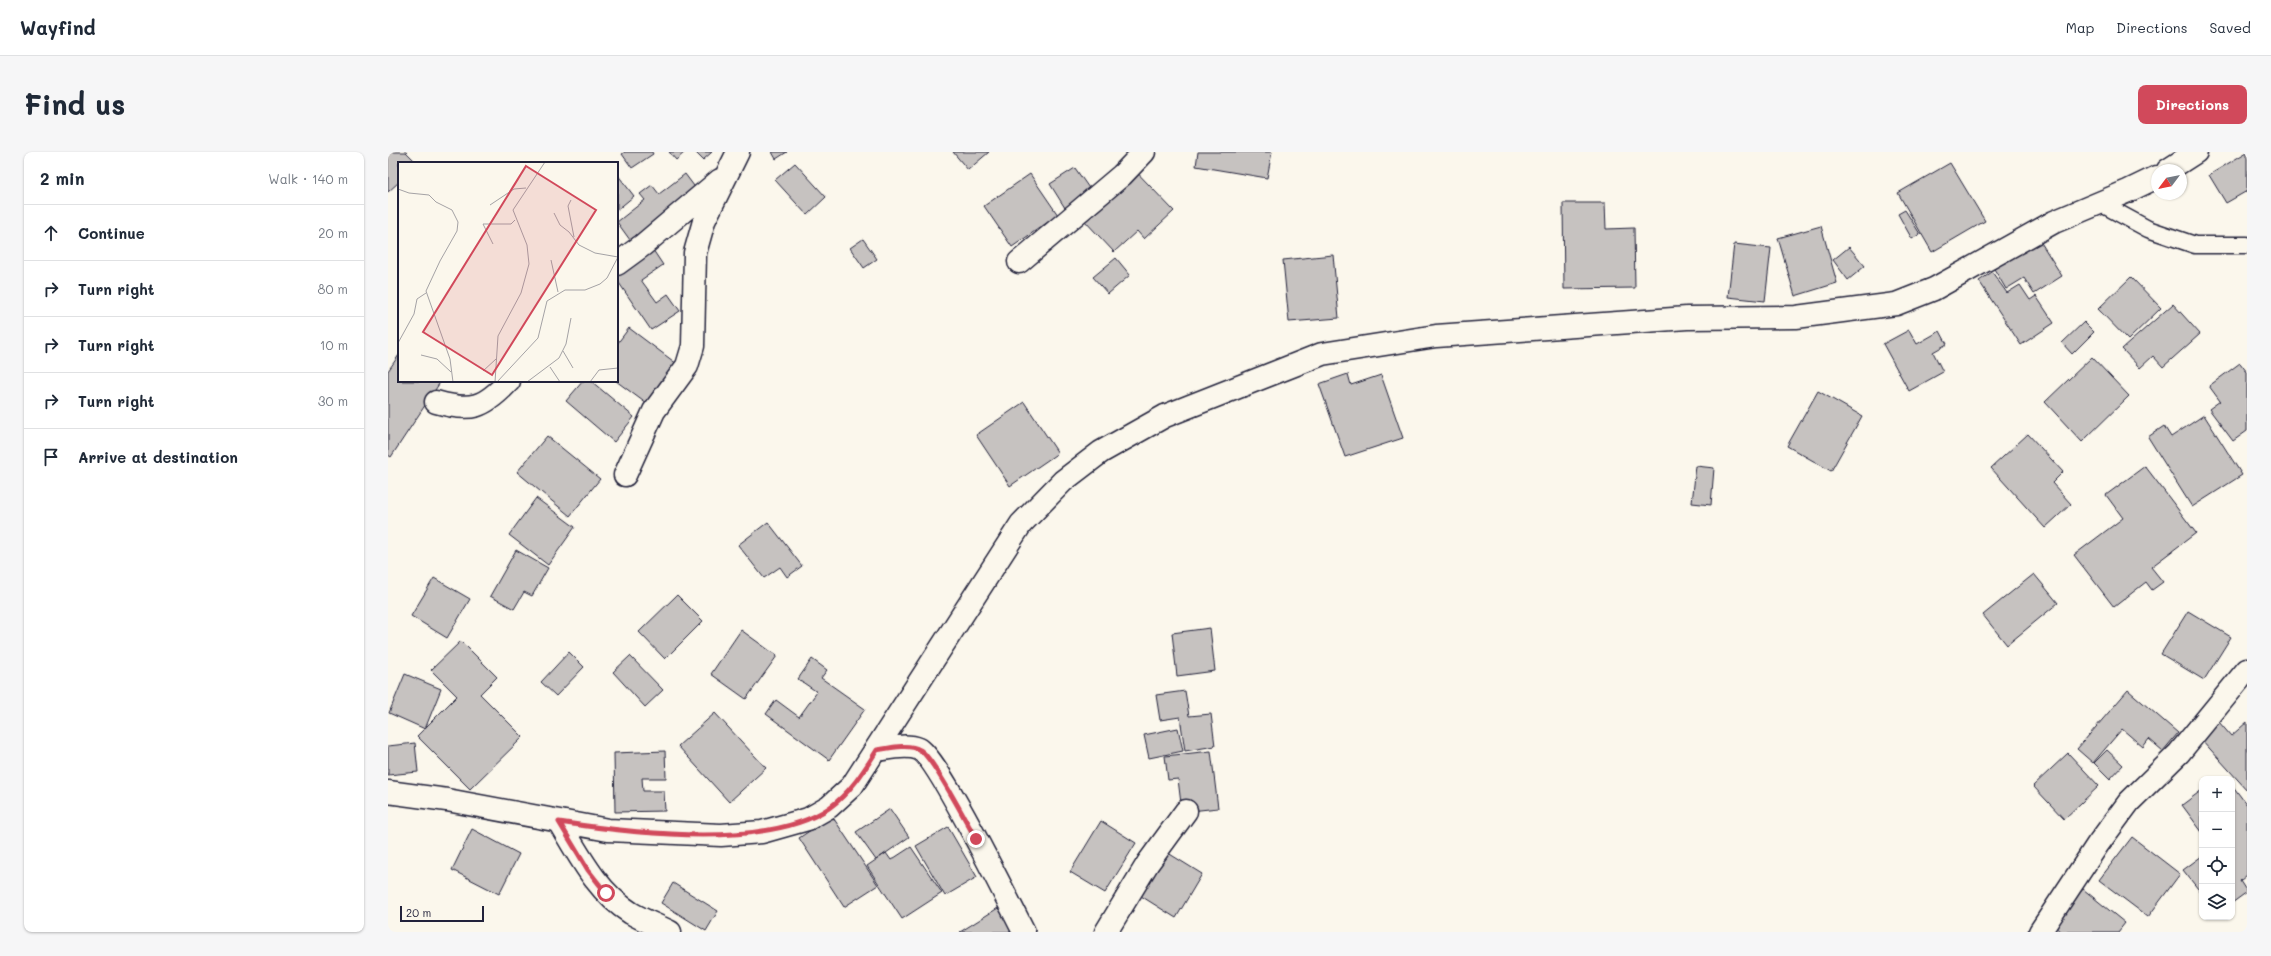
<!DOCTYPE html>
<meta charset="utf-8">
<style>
:root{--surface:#fff;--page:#f6f6f7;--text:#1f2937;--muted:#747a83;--line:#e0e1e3;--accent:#d1495b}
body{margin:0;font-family:Mali,sans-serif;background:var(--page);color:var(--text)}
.controls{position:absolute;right:12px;bottom:12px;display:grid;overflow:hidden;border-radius:8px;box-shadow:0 1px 3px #0004}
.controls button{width:36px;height:36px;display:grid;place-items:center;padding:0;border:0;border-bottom:1px solid var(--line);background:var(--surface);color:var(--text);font:20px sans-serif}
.compass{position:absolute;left:1763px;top:12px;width:36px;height:36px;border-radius:50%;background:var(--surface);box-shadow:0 1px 3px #0004;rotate:238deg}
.scale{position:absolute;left:12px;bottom:10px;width:84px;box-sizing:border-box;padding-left:4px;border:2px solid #22223b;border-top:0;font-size:11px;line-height:14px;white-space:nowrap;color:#22223b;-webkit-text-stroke:3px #fbf7ec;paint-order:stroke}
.stop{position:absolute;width:12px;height:12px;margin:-9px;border:3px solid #d1495b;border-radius:50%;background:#fff}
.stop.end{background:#d1495b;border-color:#fff;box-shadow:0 1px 4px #0008}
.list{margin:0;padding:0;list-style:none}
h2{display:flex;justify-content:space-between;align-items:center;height:52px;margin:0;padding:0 16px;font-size:17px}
h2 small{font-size:13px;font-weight:400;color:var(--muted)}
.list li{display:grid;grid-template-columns:26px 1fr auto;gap:12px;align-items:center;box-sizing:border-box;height:56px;padding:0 16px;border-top:1px solid var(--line)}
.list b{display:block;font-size:15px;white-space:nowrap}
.list em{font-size:13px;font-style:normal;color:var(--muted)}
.icon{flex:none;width:22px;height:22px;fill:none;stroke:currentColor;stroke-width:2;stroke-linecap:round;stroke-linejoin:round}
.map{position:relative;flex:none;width:1859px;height:780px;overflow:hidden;border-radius:8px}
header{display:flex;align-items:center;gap:24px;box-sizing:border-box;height:56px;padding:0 20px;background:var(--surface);border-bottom:1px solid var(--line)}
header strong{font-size:19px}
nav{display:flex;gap:22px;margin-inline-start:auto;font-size:14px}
.intro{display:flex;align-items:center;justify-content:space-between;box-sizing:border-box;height:96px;padding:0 24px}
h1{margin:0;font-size:28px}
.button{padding:10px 18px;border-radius:8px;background:var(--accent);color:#fff;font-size:14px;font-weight:700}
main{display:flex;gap:24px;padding:0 24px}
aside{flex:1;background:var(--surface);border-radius:8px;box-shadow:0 1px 3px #0004}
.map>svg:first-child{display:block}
.building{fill:#c6c2c0;stroke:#22223b}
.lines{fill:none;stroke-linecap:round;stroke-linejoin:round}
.lane-casing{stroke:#22223b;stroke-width:19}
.street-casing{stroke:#22223b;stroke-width:25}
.secondary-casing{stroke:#22223b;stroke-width:25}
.lane{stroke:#fbf7ec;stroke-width:16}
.street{stroke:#fbf7ec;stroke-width:22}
.secondary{stroke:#fbf7ec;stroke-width:22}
.route{stroke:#d1495b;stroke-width:5}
.inset-road{fill:none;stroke:#a4a2a5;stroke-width:1}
.view{fill:#d1495b;fill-opacity:0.15;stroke:#d1495b;stroke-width:2}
.inset-edge{fill:none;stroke:#22223b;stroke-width:2}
</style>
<header>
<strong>Wayfind</strong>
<nav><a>Map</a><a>Directions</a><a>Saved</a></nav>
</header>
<div class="intro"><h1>Find us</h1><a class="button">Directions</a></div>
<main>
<aside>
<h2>2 min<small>Walk · 140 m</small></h2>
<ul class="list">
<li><svg class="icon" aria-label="ahead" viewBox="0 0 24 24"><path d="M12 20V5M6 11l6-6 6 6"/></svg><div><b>Continue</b></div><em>20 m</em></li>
<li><svg class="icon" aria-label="right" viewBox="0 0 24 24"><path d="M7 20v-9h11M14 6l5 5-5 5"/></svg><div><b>Turn right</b></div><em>80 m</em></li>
<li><svg class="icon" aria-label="right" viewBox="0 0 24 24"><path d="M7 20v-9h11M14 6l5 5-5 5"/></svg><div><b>Turn right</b></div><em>10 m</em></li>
<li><svg class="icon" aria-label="right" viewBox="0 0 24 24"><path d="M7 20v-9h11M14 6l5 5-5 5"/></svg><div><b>Turn right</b></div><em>30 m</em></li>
<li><svg class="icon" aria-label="arrive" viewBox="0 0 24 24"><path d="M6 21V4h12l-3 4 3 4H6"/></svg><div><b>Arrive at destination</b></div></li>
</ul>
</aside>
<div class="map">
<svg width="1859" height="780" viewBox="0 0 1859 780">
<rect width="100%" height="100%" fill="#fbf7ec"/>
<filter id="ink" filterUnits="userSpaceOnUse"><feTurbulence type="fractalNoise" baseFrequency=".025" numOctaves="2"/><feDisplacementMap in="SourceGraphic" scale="8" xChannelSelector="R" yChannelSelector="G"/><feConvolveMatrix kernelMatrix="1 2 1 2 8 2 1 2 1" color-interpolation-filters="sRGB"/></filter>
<g filter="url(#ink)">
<path class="building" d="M 0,0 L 18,0 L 29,11 L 11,11 L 11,30 L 0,40 Z
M 237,0 L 264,0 L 265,2 L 244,16 L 234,2 Z
M 281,0 L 297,0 L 288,8 Z
M 307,0 L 324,0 L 315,8 Z
M 384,0 L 399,0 L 388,7 Z
M 565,0 L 601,0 L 580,18 Z
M 810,0 L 884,0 L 879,26 L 808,14 Z
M 1859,0 L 1859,39 L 1838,51 L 1821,23 Z
M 739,10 L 786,59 L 756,87 L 749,79 L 726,100 L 695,67 Z
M 407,11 L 438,45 L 419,63 L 387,28 Z
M 1562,11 L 1597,69 L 1544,100 L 1510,41 Z
M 687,16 L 703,39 L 677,56 L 662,32 Z
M 229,22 L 246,44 L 229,58 Z
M 297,22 L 309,38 L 242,88 L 229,70 L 257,48 L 252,42 L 264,33 L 271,42 Z
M 642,22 L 670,63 L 624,95 L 596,54 Z
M 1175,51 L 1217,51 L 1218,77 L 1246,76 L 1247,136 L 1176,137 Z
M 1517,58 L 1532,82 L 1524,87 L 1510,62 Z
M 1433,74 L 1449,131 L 1407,144 L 1390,86 Z
M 1647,81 L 1674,124 L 1646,142 L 1636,126 L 1618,137 L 1602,110 Z
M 475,87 L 489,107 L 476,116 L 462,96 Z
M 1346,92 L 1383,96 L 1377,149 L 1340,145 Z
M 263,95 L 275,113 L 253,128 L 269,150 L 280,142 L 292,159 L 263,178 L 229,128 L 229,118 Z
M 1461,95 L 1477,114 L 1460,128 L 1445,108 Z
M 945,103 L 951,166 L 901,170 L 895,108 Z
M 728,106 L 742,123 L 720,142 L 705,125 Z
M 1604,120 L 1619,141 L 1632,133 L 1642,148 L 1648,144 L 1666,171 L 1633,193 L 1591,129 Z
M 1743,125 L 1773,156 L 1740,188 L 1710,157 Z
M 1785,152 L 1812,182 L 1775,215 L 1765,204 L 1752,216 L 1734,197 Z
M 1696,170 L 1706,180 L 1684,202 L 1674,191 Z
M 241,176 L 289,212 L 259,252 L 228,229 L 229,192 Z
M 1521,178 L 1529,192 L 1552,179 L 1559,192 L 1545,200 L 1555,220 L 1521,239 L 1495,192 Z
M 11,203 L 11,229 L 53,229 L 3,305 L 0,303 L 0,219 Z
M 1704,205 L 1741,244 L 1694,290 L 1657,250 Z
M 1852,211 L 1859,220 L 1859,279 L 1845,289 L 1821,257 L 1832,249 L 1821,234 Z
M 960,222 L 963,233 L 993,223 L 1015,286 L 957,305 L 931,232 Z
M 195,229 L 203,229 L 246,265 L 226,290 L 178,249 Z
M 1430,239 L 1474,264 L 1443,319 L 1399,294 Z
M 636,250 L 670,301 L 622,334 L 588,283 Z
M 1816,263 L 1854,323 L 1804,355 L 1760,285 L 1776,274 L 1783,285 Z
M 1640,282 L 1675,320 L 1664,331 L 1683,352 L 1657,376 L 1603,316 Z
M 159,284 L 212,327 L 182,364 L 129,320 Z
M 1308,314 L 1326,316 L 1323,353 L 1304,351 Z
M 1757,314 L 1808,381 L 1763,415 L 1775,430 L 1764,438 L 1758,430 L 1726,455 L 1686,403 L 1735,366 L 1718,343 Z
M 148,346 L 187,375 L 160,413 L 121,383 Z
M 380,370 L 414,414 L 399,425 L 392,415 L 376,426 L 350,393 Z
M 128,398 L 160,416 L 144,444 L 136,440 L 126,457 L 102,444 Z
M 1646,422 L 1670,451 L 1619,493 L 1595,463 Z
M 46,426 L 82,447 L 59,486 L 23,464 Z
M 289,443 L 315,469 L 277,507 L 251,480 Z
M 1800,459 L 1843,485 L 1816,528 L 1773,502 Z
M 822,476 L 827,519 L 789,524 L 784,481 Z
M 353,478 L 389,504 L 358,547 L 323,522 Z
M 73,489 L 109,525 L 92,542 L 135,585 L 82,637 L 29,584 L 69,544 L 43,518 Z
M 181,500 L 196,515 L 168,544 L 153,530 Z
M 242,504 L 275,538 L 257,555 L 225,520 Z
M 424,507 L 439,518 L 433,526 L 477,557 L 441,608 L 378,562 L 388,548 L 411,565 L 429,540 L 410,527 Z
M 17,522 L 53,537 L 37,577 L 1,561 Z
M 1740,538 L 1790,581 L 1775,599 L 1761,587 L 1755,595 L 1734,577 L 1705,611 L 1689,597 Z
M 797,539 L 801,564 L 823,562 L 827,594 L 797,599 L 792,565 L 772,568 L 768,543 Z
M 327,561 L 378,616 L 341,650 L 290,594 Z
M 1831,570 L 1843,584 L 1859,570 L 1859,638 L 1813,587 Z
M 790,576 L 795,599 L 761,606 L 756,583 Z
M 27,591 L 30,620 L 0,623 L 0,594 Z
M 1719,598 L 1735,613 L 1722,627 L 1706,611 Z
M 277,599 L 278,626 L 254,626 L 255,639 L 276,639 L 277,659 L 227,660 L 226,601 Z
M 823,599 L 830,656 L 794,660 L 790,627 L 780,628 L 777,604 Z
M 1680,601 L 1711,634 L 1676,667 L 1645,634 Z
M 1844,633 L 1859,653 L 1859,723 L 1852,729 L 1859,740 L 1844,751 Z
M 1814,638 L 1814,680 L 1794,653 Z
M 502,657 L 521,685 L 488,708 L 468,680 Z
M 444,664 L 490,733 L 456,755 L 411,686 Z
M 713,669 L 748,691 L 717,741 L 682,720 Z
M 560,675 L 589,725 L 557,744 L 528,694 Z
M 84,677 L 131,702 L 111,742 L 64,718 Z
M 1744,685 L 1792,722 L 1760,765 L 1711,728 Z
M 764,691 L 814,722 L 788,766 L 737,734 Z
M 523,695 L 554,741 L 514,767 L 479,714 L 498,701 L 503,708 Z
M 1814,704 L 1814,742 L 1795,718 Z
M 285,731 L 330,759 L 318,779 L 273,751 Z
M 1695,737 L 1737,771 L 1730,780 L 1673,780 L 1665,773 Z
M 610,756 L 625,780 L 572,780 Z"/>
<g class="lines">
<defs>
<path id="lane" d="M 1712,51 L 1760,77 L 1807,93 L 1859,93"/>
<path id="street" d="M 631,110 L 734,23 L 756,0
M 229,112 L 255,93 L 332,28
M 48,250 C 83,260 96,256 121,229
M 237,323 L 266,259 L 299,214 L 305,194 L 307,101 L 316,69 L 350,0
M 489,598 C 502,596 519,592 531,597 C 550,606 622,753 636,780
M 171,670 C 191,703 209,740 243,761 C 255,768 270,774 282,780
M 718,780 L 760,711 L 798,659
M 1652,780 L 1710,692 L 1741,650 L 1791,601 L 1859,518"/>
<path id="secondary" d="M 1780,18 L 1808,0
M 0,640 L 59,648 L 220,678 L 333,683 L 374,680 L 420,667 L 441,655 L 464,634 L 633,372 L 675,329 L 713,300 L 777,264 L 934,202 L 1048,184 L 1299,166 L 1408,165 L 1508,152 L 1546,137 L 1666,70 L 1740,39 L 1769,25"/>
</defs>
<use href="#lane" class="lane-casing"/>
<use href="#street" class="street-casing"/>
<use href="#secondary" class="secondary-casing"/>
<use href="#lane" class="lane"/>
<use href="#street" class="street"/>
<use href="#secondary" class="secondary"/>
</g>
</g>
<g class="lines" filter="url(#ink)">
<path class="route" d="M 218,741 L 200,718 L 171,670 C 242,681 380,698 441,656 C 462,641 476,619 489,598 C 501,596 521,591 532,598 C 544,604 579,671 588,687"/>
</g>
<g transform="translate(10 10)">
<rect width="220" height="220" fill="#fbf7ec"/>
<path class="inset-road" d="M 0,27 L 11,31 L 31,33 L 38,40 L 54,48 L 60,60 L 59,69 L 42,99 L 28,129 L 52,197 L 55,220M 173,38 L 170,44 L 176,75M 92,43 L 116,27 L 128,26M 156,51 L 162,63 L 171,70 L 181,83 L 197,91 L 220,95M 95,82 L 85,62 L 113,62 L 117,58M 153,98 L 160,130M 0,181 L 16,152 L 19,137 L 28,131M 165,189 L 175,206M 23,193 L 39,197 L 53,210M 152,205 L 162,220M 85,209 L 98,197M 97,220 L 100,174 L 123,131 L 131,102 L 129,83 L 115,48 L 147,0M 99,220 L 140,176 L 149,139 L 167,128 L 187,128 L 202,122 L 209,116 L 220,95M 129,220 L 161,196 L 168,182 L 173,156M 192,220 L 201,208 L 220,206"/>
<path class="view" d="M 128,4 L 198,48 L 94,213 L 25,170 Z"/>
<rect width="220" height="220" class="inset-edge"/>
</g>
</svg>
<div class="controls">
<button>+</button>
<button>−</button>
<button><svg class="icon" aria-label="locate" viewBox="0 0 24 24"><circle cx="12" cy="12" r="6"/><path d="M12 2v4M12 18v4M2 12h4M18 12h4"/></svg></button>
<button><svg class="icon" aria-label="layers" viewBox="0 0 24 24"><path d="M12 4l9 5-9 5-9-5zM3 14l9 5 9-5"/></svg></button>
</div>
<svg class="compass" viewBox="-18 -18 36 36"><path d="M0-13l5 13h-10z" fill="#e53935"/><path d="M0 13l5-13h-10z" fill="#747a83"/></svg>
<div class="scale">20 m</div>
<div class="stop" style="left:218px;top:741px"></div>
<div class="stop end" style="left:588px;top:687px"></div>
</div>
</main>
